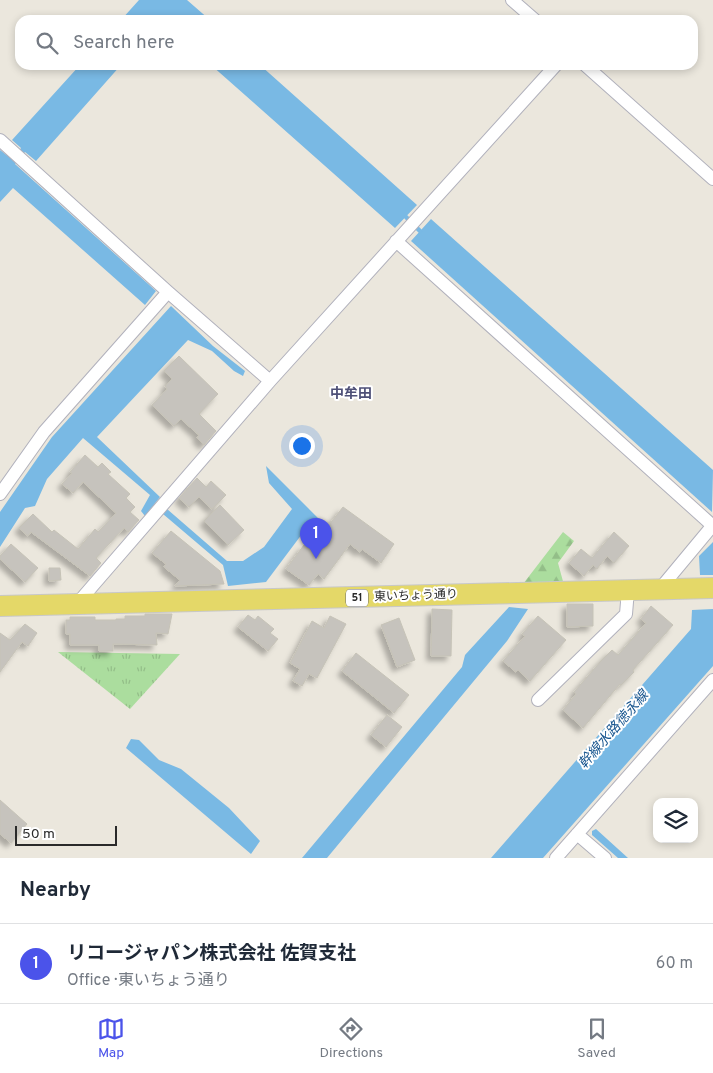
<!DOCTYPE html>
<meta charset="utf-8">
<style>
:root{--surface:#fff;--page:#f6f6f7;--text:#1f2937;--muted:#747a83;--line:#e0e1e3;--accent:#4b53ea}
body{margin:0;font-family:Overpass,"Noto Sans JP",sans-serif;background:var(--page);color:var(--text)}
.controls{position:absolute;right:15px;bottom:15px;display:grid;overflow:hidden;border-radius:10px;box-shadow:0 2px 8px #0003}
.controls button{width:45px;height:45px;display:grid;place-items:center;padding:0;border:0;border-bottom:1px solid var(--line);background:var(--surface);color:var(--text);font:25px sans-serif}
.scale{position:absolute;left:15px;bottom:12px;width:102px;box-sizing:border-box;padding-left:5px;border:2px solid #2a2a2a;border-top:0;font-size:14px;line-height:18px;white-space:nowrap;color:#2a2a2a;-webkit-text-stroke:4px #fff;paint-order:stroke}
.you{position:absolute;left:301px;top:445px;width:18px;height:18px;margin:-12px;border:4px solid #fff;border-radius:50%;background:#1a73e8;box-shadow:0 0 0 8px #1a73e833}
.badge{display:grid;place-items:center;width:32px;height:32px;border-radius:50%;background:var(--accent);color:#fff;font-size:16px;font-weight:700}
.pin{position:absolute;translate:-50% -41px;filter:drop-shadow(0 1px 2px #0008)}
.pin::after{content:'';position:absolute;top:26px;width:18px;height:15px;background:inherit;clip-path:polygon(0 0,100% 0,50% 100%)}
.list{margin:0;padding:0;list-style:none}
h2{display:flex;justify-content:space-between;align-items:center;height:65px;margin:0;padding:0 20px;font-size:21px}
h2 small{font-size:16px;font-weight:400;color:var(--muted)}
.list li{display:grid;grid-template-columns:32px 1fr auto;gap:15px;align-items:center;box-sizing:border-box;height:80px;padding:0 20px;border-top:1px solid var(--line)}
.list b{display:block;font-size:19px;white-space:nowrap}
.list p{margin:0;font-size:16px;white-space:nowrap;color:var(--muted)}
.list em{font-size:16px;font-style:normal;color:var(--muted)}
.icon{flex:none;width:28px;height:28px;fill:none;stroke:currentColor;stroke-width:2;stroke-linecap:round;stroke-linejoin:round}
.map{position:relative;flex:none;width:713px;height:858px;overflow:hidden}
.search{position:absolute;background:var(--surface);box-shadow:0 2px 8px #0003;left:15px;right:15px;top:15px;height:55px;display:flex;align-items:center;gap:12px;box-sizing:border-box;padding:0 18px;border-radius:15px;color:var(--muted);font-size:19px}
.sheet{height:145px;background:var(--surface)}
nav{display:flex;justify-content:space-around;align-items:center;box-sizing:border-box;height:70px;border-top:1px solid var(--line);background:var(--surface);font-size:14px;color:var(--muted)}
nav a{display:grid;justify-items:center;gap:2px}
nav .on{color:var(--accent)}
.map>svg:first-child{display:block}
.grass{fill:url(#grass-tufts)}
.forest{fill:url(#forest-firs)}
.water{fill:#79b9e4}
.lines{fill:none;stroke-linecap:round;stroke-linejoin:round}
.stream{stroke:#79b9e4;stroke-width:4.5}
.building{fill:#c6c3bd;stroke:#c6c3b7;filter:url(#shadow)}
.street-casing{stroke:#b1b1bc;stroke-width:14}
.primary-casing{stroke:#c8c8c8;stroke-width:22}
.street{stroke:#fff;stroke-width:12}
.primary{stroke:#e4d868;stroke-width:20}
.labels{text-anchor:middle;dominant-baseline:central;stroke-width:4;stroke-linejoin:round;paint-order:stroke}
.shield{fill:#fff;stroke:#6a6a6a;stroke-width:1}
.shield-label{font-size:11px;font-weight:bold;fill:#2a2a2a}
.street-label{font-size:12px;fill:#2a2a2a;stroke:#fff}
.neighbourhood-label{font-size:14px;font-weight:bold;fill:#4e5077;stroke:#fff}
.water-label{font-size:14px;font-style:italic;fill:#19568f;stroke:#fff}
</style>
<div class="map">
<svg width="713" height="858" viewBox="0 0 713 858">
<defs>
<pattern id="grass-tufts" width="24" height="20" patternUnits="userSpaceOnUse" patternTransform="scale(1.25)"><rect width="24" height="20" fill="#abdd9e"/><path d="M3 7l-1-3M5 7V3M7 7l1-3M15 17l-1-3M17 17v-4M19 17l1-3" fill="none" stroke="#93be88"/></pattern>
<pattern id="forest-firs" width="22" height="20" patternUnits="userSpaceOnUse" patternTransform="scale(1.25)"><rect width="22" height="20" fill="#abdd9e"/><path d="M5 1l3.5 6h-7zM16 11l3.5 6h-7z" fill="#93be88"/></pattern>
<filter id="shadow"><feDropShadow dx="-4.5" dy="4.5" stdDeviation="2.5" flood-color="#0004"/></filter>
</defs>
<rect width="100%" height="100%" fill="#ebe7dd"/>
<path class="grass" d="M 58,652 L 180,654 L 130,709 Z"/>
<path class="forest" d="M 563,532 L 574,541 L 558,563 L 564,585 L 523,584 Z"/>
<path class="water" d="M 139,0 L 187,0 L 210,20 L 121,20 Z
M 80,65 L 121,65 L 36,161 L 25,152 L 15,164 L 156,291 L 145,305 L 13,188 L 0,202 L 0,150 L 13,160 L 21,148 L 12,140 Z
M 211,65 L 260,65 L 417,205 L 395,228 Z
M 431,219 L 713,470 L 712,512 L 411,241 Z
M 171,306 L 213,346 L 245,371 L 243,376 L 234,371 L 212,351 L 188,340 L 97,437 L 160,497 L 145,516 L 141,511 L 150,495 L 83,438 L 47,479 L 35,506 L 25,508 L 0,547 L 0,512 L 52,437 Z
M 266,466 L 321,521 L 302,534 L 266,582 L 228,586 L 223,565 L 163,514 L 167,509 L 227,561 L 243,561 L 264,547 L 292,509 L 269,483 Z
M 713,542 L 713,575 L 700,575 L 699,556 Z
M 509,607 L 528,609 L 507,641 L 327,858 L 302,858 L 462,667 L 465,655 Z
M 713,609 L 713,666 L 543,858 L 491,858 L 691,629 L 692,610 Z
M 131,739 L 139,740 L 159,760 L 181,769 L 229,808 L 260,841 L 251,854 L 126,748 Z
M 596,829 L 628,858 L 618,858 L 592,835 L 592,831 Z"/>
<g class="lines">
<path class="stream" d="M 406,217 L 420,231"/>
</g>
<path class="building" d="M 179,356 L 218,394 L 199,414 L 216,431 L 204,445 L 197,438 L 199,435 L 181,419 L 174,426 L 152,405 L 167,389 L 165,386 L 172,379 L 164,371 Z
M 85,455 L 98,467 L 102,463 L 111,472 L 108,474 L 130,494 L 126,498 L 135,507 L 130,512 L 139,520 L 128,532 L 124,528 L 96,558 L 101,563 L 90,576 L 31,532 L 28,536 L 19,528 L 33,514 L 52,532 L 54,530 L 78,549 L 95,529 L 98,532 L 116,513 L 83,482 L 73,493 L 62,484 L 72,473 L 70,472 Z
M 197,478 L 206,487 L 211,481 L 226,495 L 212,509 L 199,497 L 189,507 L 179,498 Z
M 220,505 L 244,530 L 228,545 L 204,521 Z
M 343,507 L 394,544 L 381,563 L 362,549 L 360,552 L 350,544 L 324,579 L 318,574 L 309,585 L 286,569 L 304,545 L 310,549 Z
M 171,531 L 220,571 L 224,584 L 175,586 L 180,580 L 164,567 L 166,564 L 152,553 Z
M 614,532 L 629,546 L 614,563 L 607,556 L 597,569 L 593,565 L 584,576 L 569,563 L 581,549 L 592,558 Z
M 11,544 L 38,568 L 25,582 L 0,559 L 0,556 Z
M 49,568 L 60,568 L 61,580 L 49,581 Z
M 567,604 L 593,604 L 593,626 L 567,627 Z
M 651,606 L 673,625 L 633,670 L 634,672 L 621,685 L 620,684 L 583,728 L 563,710 L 576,694 L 574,692 L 600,662 L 612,650 L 618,655 L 646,623 L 641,619 Z
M 432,609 L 452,610 L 451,656 L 431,656 Z
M 145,614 L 172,614 L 168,634 L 156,633 L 157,645 L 113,644 L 113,651 L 99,651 L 99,645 L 70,645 L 70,634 L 66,634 L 66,620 L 70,620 L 70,617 L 95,617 L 95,620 L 116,620 L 116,619 L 125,619 L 125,616 L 145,616 Z
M 248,615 L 255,620 L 258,616 L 274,629 L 270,633 L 278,639 L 268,651 L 238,627 Z
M 330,616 L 346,624 L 317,678 L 309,674 L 302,686 L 293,681 L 300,669 L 290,663 L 312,621 L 324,628 Z
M 538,616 L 566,640 L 530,681 L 518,670 L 516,672 L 503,661 L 525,636 L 522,634 Z
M 399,618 L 415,660 L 397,667 L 381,625 Z
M 25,624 L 37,633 L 28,646 L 22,642 L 0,672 L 0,633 L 10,640 Z
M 356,653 L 409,695 L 394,713 L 342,671 Z
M 387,715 L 402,727 L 386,747 L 371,735 Z
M 0,800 L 27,824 L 11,843 L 0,834 Z"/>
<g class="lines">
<defs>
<path id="street" d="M 512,0 L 535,20
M 585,65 L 713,179
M 0,140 L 168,292 L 270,381
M 396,241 L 713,526
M 0,494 L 44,432 L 168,292
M 659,590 L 713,525
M 76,605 L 270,381 L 556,65
M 538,700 L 626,614 L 628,590
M 577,834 L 605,858
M 556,858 L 713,680"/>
<path id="primary" d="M 0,606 L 713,588"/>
</defs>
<use href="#street" class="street-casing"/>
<use href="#primary" class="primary-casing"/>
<use href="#street" class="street"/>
<use href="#primary" class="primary"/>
</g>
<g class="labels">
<rect class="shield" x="346" y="589.5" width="22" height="17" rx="4"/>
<g class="shield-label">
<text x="357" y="598">51</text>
</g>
<g class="street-label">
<text transform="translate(416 596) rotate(-2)">東いちょう通り</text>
</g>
<g class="neighbourhood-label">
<text x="351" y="394">中牟田</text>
</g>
<g class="water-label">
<text transform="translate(614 730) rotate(-49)">幹線水路徳永線</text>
</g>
</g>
</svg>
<div class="controls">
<button><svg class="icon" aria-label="layers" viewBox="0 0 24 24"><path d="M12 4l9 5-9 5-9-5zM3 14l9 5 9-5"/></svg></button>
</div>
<div class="scale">50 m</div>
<div class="you"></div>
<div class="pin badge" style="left:316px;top:559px">1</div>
<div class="search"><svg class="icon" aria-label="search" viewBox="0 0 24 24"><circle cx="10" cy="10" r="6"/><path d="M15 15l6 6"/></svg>Search here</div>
</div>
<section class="sheet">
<h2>Nearby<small></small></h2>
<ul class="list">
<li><span class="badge">1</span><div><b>リコージャパン株式会社 佐賀支社</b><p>Office · 東いちょう通り</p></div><em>60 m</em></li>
</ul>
</section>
<nav>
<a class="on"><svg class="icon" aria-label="map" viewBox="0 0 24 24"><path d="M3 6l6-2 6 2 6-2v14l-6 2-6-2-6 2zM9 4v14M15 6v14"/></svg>Map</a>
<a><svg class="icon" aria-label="directions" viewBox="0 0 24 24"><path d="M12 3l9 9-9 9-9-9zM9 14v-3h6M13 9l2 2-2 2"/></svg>Directions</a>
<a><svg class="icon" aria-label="saved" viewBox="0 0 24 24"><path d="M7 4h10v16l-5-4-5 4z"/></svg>Saved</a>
</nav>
